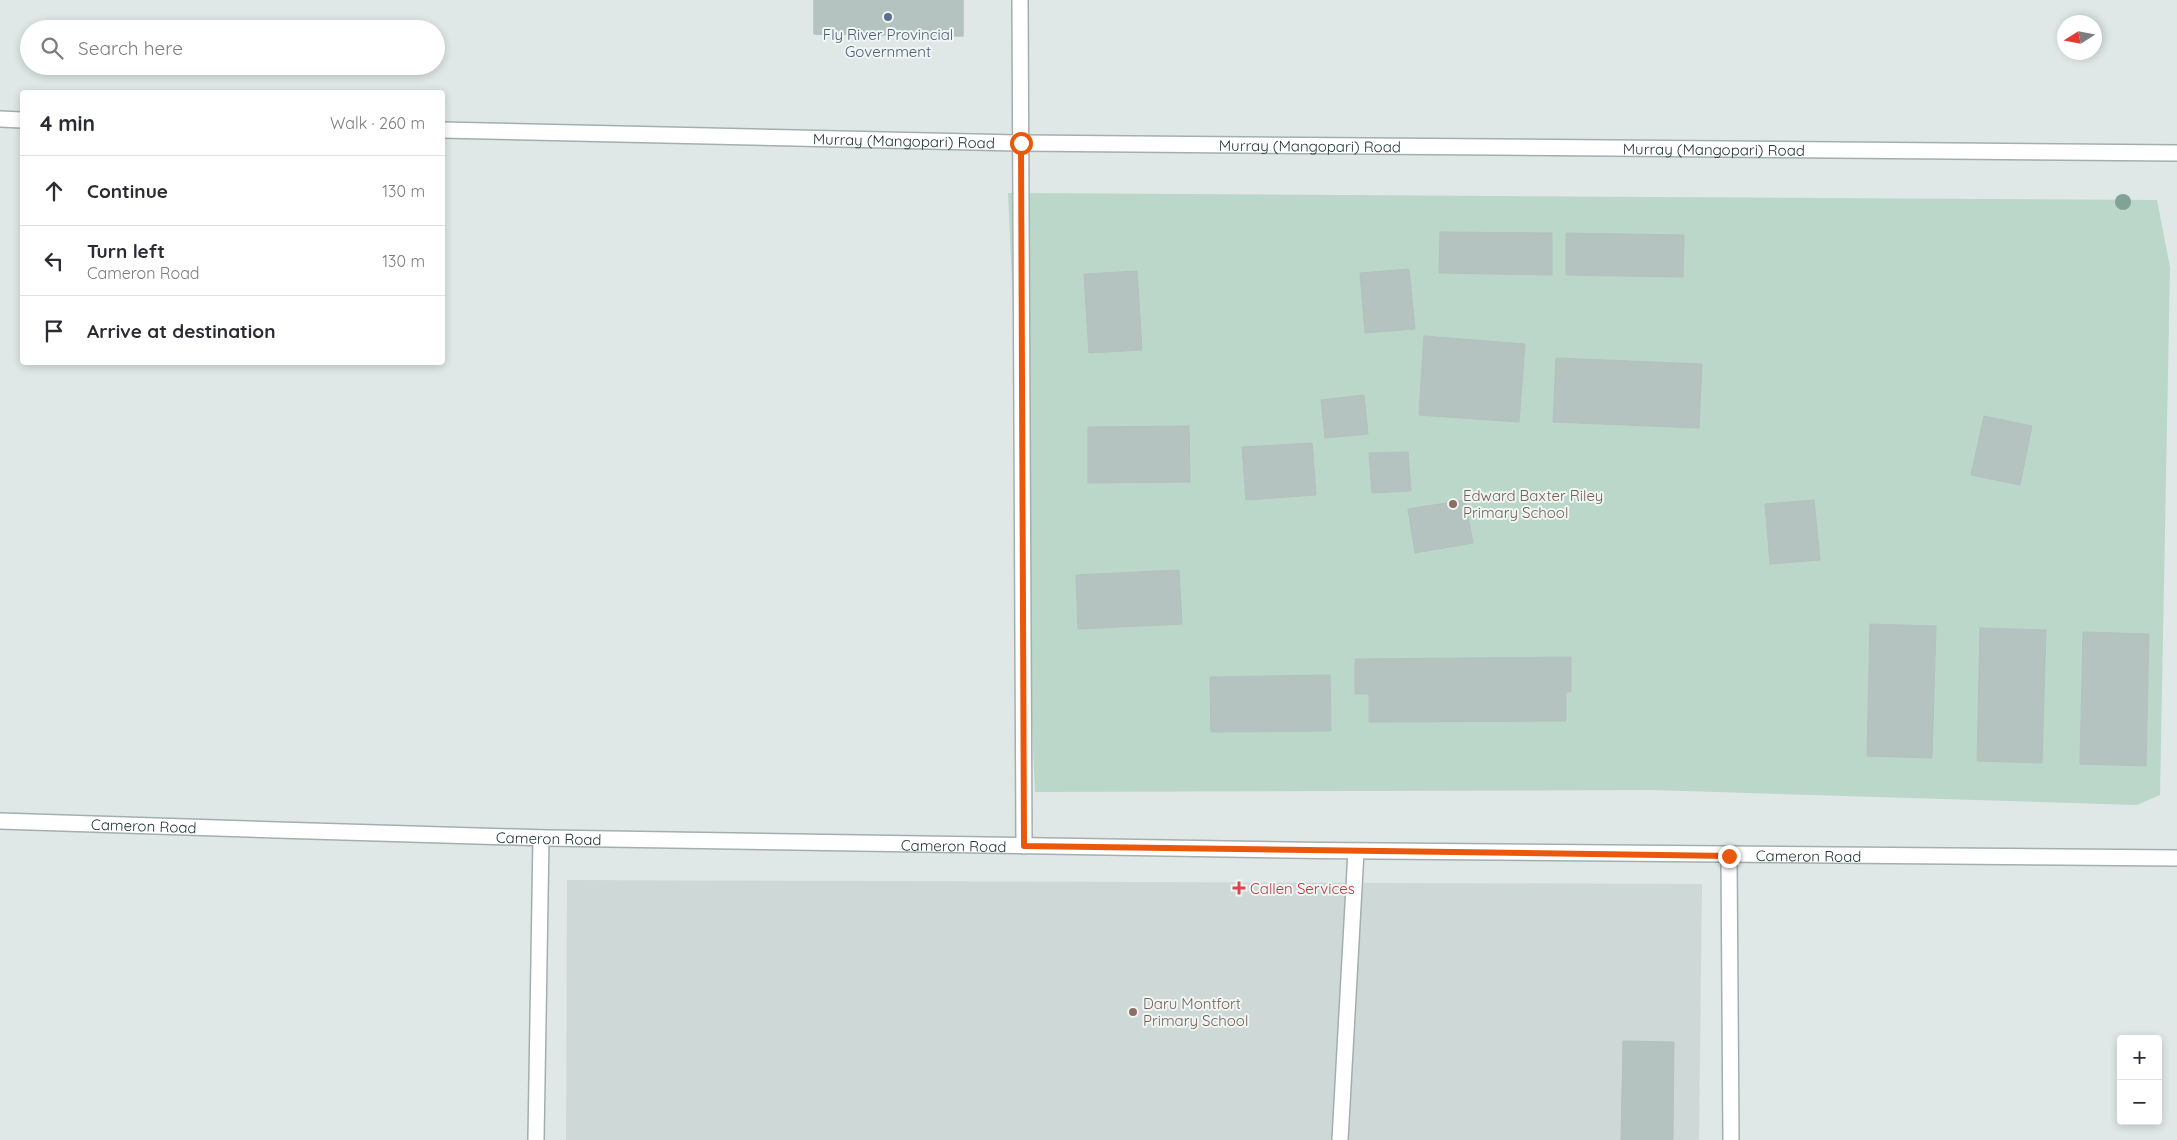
<!DOCTYPE html>
<meta charset="utf-8">
<style>
:root{--surface:#fff;--page:#f7f7f7;--text:#2b2b33;--muted:#7c7c81;--line:#e1e1e2}
body{margin:0;font-family:Quicksand,sans-serif;background:var(--page);color:var(--text)}
.controls{position:absolute;right:15px;bottom:15px;display:grid;overflow:hidden;border-radius:5px;box-shadow:0 2px 8px #0003}
.controls button{width:45px;height:45px;display:grid;place-items:center;padding:0;border:0;border-bottom:1px solid var(--line);background:var(--surface);color:var(--text);font:25px sans-serif}
.compass{position:absolute;left:2057px;top:15px;width:45px;height:45px;border-radius:50%;background:var(--surface);box-shadow:0 2px 8px #0003;rotate:259deg}
.stop{position:absolute;width:15px;height:15px;margin:-11px;border:4px solid #ea580c;border-radius:50%;background:#fff}
.stop.end{background:#ea580c;border-color:#fff;box-shadow:0 1px 5px #0008}
.list{margin:0;padding:0;list-style:none}
h2{display:flex;justify-content:space-between;align-items:center;height:65px;margin:0;padding:0 20px;font-size:21px}
h2 small{font-size:16px;font-weight:400;color:var(--muted)}
.list li{display:grid;grid-template-columns:32px 1fr auto;gap:15px;align-items:center;box-sizing:border-box;height:70px;padding:0 20px;border-top:1px solid var(--line)}
.list b{display:block;font-size:19px;white-space:nowrap}
.list p{margin:0;font-size:16px;white-space:nowrap;color:var(--muted)}
.list em{font-size:16px;font-style:normal;color:var(--muted)}
.icon{flex:none;width:28px;height:28px;fill:none;stroke:currentColor;stroke-width:2;stroke-linecap:round;stroke-linejoin:round}
.map{position:relative;flex:none;width:2177px;height:1140px;overflow:hidden}
.search{position:absolute;background:var(--surface);box-shadow:0 2px 8px #0003;left:20px;top:20px;width:425px;height:55px;display:flex;align-items:center;gap:12px;box-sizing:border-box;padding:0 18px;border-radius:28px;color:var(--muted);font-size:19px}
.panel{position:absolute;background:var(--surface);box-shadow:0 2px 8px #0003;left:20px;top:90px;width:425px;height:275px;border-radius:5px}
.map>svg:first-child{display:block}
.built{fill:#ced8d6}
.green{fill:#bad7ca}
.building{fill:#b5c3c0;stroke:#b3c1bf}
.lines{fill:none;stroke-linecap:round;stroke-linejoin:round}
.street-casing{stroke:#a3afae;stroke-width:18}
.street{stroke:#fff;stroke-width:15}
.tree{fill:#80a297}
.route{stroke:#ea580c;stroke-width:6}
.service-dot{fill:#5c6f8a;stroke:#eff6f4;stroke-width:2}
.education-dot{fill:#8d6e63;stroke:#eff6f4;stroke-width:2}
.health-dot{fill:#e0444e;stroke:#eff6f4;stroke-width:2}
.labels{text-anchor:middle;dominant-baseline:central;stroke-width:4;stroke-linejoin:round;paint-order:stroke}
.service-label{font-size:15px;fill:#4e5e75;stroke:#eff6f4}
.street-label{font-size:15px;fill:#223636;stroke:#eff6f4}
.education-label{font-size:15px;fill:#785e54;stroke:#eff6f4;text-anchor:start}
.health-label{font-size:15px;fill:#be3a42;stroke:#eff6f4;text-anchor:start}
</style>
<div class="map">
<svg width="2177" height="1140" viewBox="0 0 2177 1140">
<rect width="100%" height="100%" fill="#dfe8e7"/>
<path class="built" d="M 567,880 L 1702,884 L 1699,1140 L 566,1140 Z"/>
<path class="green" d="M 1008,193 L 2157,200 L 2170,267 L 2160,795 L 2137,805 L 1651,790 L 1035,792 Z"/>
<path class="building" d="M 814,0 L 963,0 L 963,36 L 814,34 Z
M 814,0 L 963,0 L 963,36 L 814,34 Z
M 1440,232 L 1552,233 L 1552,275 L 1439,273 Z
M 1566,233 L 1684,235 L 1683,277 L 1566,275 Z
M 1409,269 L 1415,329 L 1365,333 L 1360,273 Z
M 1137,271 L 1142,350 L 1089,353 L 1084,274 Z
M 1424,336 L 1525,344 L 1519,422 L 1419,415 Z
M 1556,358 L 1702,364 L 1699,428 L 1553,422 Z
M 1364,395 L 1368,434 L 1325,438 L 1321,400 Z
M 1984,416 L 2032,426 L 2020,485 L 1971,475 Z
M 1189,426 L 1190,482 L 1088,483 L 1088,427 Z
M 1312,443 L 1316,495 L 1246,500 L 1242,447 Z
M 1408,452 L 1411,491 L 1372,493 L 1369,453 Z
M 1465,500 L 1473,543 L 1415,553 L 1408,509 Z
M 1814,500 L 1820,560 L 1770,564 L 1765,504 Z
M 1179,570 L 1182,624 L 1078,629 L 1076,575 Z
M 1870,624 L 1936,626 L 1932,758 L 1867,756 Z
M 1980,628 L 2046,630 L 2042,763 L 1977,761 Z
M 2083,632 L 2149,634 L 2146,766 L 2080,764 Z
M 1571,657 L 1571,692 L 1566,692 L 1566,721 L 1369,722 L 1369,694 L 1355,694 L 1355,659 Z
M 1330,675 L 1331,731 L 1211,732 L 1210,677 Z
M 1623,1041 L 1674,1042 L 1673,1140 L 1621,1140 Z"/>
<g class="lines">
<defs>
<g id="street">
<path d="M 1020,0 L 1024,846"/>
<path d="M 0,119 L 22,120"/>
<path id="s1" d="M 442,130 L 1021,143 L 2177,153"/>
<path id="s2" d="M 0,821 C 182,826 365,834 547,838 C 1090,849 1634,855 2177,858"/>
<path d="M 1729,856 L 1731,1140"/>
<path d="M 536,1140 L 541,838"/>
<path d="M 1340,1140 L 1356,851"/>
</g>
</defs>
<use href="#street" class="street-casing"/>
<use href="#street" class="street"/>
</g>
<circle class="tree" cx="2123" cy="202" r="8"/>
<g class="lines">
<path class="route" d="M 1021,143 L 1024,846 L 1729,856"/>
</g>
<circle class="service-dot" cx="888" cy="17" r="5"/>
<g class="education-dot">
<circle cx="1453" cy="504" r="5"/>
<circle cx="1133" cy="1012" r="5"/>
</g>
<path class="health-dot" d="M1236.5 880.5h5v5h5v5h-5v5h-5v-5h-5v-5h5z"/>
<g class="labels">
<g class="service-label">
<text x="888" y="34">Fly River Provincial<tspan x="888" dy="17">Government</tspan></text>
</g>
<g class="street-label">
<text stroke="none"><textPath href="#s1" startOffset="462">Murray (Mangopari) Road</textPath></text>
<text stroke="none"><textPath href="#s1" startOffset="868">Murray (Mangopari) Road</textPath></text>
<text stroke="none"><textPath href="#s1" startOffset="1272">Murray (Mangopari) Road</textPath></text>
<text stroke="none"><textPath href="#s2" startOffset="144">Cameron Road</textPath></text>
<text stroke="none"><textPath href="#s2" startOffset="549">Cameron Road</textPath></text>
<text stroke="none"><textPath href="#s2" startOffset="954">Cameron Road</textPath></text>
<text stroke="none"><textPath href="#s2" startOffset="1809">Cameron Road</textPath></text>
</g>
<g class="education-label">
<text x="1463" y="495">Edward Baxter Riley<tspan x="1463" dy="17">Primary School</tspan></text>
<text x="1143" y="1003">Daru Montfort<tspan x="1143" dy="17">Primary School</tspan></text>
</g>
<g class="health-label">
<text x="1250" y="888">Callen Services</text>
</g>
</g>
</svg>
<div class="controls">
<button>+</button>
<button>−</button>
</div>
<svg class="compass" viewBox="-18 -18 36 36"><path d="M0-13l5 13h-10z" fill="#e53935"/><path d="M0 13l5-13h-10z" fill="#7c7c81"/></svg>
<div class="stop" style="left:1021px;top:143px"></div>
<div class="stop end" style="left:1729px;top:856px"></div>
<div class="search"><svg class="icon" aria-label="search" viewBox="0 0 24 24"><circle cx="10" cy="10" r="6"/><path d="M15 15l6 6"/></svg>Search here</div>
<section class="panel">
<h2>4 min<small>Walk · 260 m</small></h2>
<ul class="list">
<li><svg class="icon" aria-label="ahead" viewBox="0 0 24 24"><path d="M12 20V5M6 11l6-6 6 6"/></svg><div><b>Continue</b></div><em>130 m</em></li>
<li><svg class="icon" aria-label="left" viewBox="0 0 24 24"><path d="M17 20v-9H6M10 6l-5 5 5 5"/></svg><div><b>Turn left</b><p>Cameron Road</p></div><em>130 m</em></li>
<li><svg class="icon" aria-label="arrive" viewBox="0 0 24 24"><path d="M6 21V4h12l-3 4 3 4H6"/></svg><div><b>Arrive at destination</b></div></li>
</ul>
</section>
</div>
